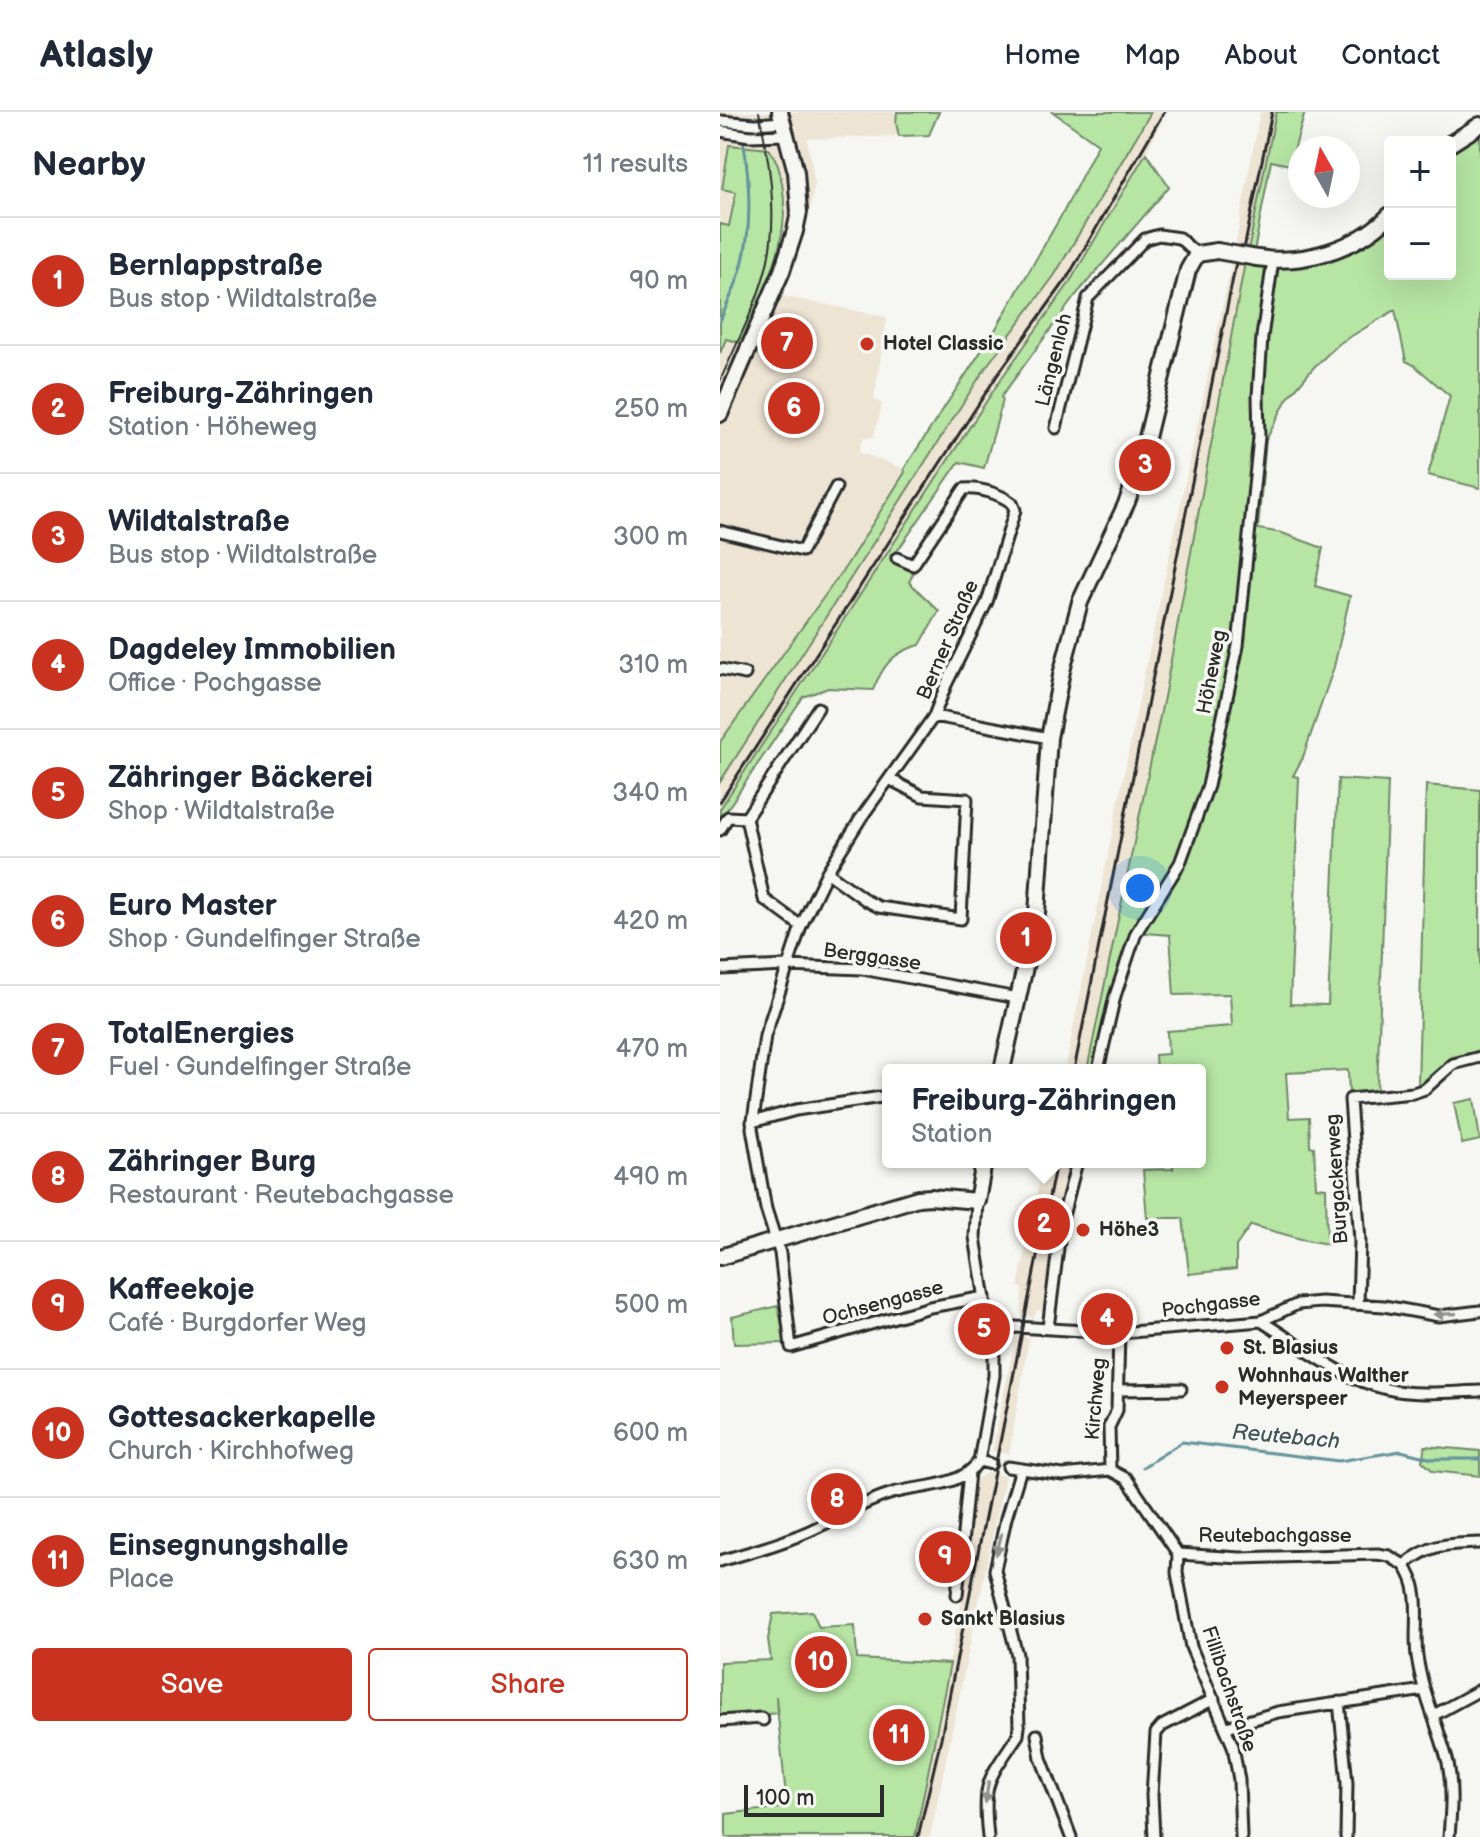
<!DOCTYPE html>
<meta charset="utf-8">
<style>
:root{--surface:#fff;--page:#f2f2f3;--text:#1f2937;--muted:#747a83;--line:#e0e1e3;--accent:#c8321e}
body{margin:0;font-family:"Balsamiq Sans",sans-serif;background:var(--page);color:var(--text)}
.controls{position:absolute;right:24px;top:24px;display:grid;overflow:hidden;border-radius:8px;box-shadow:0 8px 32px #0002}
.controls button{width:72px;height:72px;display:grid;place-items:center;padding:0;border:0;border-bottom:2px solid var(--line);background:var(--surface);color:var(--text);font:40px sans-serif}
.compass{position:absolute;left:568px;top:24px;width:72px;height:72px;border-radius:50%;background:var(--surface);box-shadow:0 8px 32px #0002;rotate:351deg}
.scale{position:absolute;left:24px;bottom:20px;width:140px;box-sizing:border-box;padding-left:8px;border:4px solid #2b2b2b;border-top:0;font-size:22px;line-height:28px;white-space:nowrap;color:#2b2b2b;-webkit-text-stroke:6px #f6f6f2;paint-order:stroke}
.you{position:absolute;left:420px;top:776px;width:28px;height:28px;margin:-20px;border:6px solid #fff;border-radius:50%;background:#1a73e8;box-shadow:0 0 0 12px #1a73e833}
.badge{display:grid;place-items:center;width:52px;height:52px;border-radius:50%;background:var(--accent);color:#fff;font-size:26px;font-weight:700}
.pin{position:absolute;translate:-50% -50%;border:4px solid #fff;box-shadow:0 2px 8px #0006}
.popup{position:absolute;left:162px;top:952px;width:324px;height:104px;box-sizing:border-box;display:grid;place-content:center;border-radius:8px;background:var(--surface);filter:drop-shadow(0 2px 6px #0005);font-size:26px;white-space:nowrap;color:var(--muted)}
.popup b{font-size:30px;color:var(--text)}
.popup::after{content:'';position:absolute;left:50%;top:100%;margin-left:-16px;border:16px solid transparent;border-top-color:var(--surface)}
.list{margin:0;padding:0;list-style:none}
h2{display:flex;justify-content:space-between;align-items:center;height:104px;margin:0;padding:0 32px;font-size:34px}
h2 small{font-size:26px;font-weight:400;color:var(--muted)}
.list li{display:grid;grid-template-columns:52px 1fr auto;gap:24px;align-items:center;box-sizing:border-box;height:128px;padding:0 32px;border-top:2px solid var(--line)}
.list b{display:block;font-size:30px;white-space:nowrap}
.list p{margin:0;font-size:26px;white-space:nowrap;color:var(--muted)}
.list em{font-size:26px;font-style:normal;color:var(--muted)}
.actions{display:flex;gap:16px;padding:24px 32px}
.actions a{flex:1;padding:18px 0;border:2px solid var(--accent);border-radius:8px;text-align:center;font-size:28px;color:var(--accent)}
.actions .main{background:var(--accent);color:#fff}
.map{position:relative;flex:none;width:760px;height:1725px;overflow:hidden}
header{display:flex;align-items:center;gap:48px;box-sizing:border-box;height:112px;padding:0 40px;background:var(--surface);border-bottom:2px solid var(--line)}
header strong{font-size:38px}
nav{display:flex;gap:44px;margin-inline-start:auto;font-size:28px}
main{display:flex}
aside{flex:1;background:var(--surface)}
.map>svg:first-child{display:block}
.built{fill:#eee4d4}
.green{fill:#b6e5a4;stroke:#708868;stroke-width:2}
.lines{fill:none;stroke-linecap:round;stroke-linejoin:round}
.stream{stroke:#63939b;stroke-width:3}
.street-casing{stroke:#2b2b2b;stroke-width:15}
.secondary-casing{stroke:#2b2b2b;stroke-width:20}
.street{stroke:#f6f6f2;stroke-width:9}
.secondary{stroke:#f6f6f2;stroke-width:14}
.tram{stroke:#2b2b2b;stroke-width:2}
.rail{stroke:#2b2b2b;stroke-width:3}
.secondary-bridge-casing{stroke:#2b2b2b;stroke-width:20;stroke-linecap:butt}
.secondary-bridge{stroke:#f6f6f2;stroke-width:14}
.oneway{fill:#90908e}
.poi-dot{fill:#c8321e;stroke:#f6f6f2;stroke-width:3}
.labels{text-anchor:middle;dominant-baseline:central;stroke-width:7;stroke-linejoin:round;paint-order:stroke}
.poi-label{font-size:20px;font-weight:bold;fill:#2b2b2b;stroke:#f6f6f2;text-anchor:start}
.street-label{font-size:20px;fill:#2b2b2b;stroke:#f6f6f2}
.water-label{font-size:22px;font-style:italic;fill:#42565a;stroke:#f6f6f2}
</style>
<header>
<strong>Atlasly</strong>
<nav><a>Home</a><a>Map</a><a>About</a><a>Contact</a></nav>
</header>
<main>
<aside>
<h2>Nearby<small>11 results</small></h2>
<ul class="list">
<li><span class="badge">1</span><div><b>Bernlappstraße</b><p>Bus stop · Wildtalstraße</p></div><em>90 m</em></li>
<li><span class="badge">2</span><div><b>Freiburg-Zähringen</b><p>Station · Höheweg</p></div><em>250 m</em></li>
<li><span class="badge">3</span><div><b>Wildtalstraße</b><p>Bus stop · Wildtalstraße</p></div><em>300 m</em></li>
<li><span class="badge">4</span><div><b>Dagdeley Immobilien</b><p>Office · Pochgasse</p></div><em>310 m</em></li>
<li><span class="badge">5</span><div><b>Zähringer Bäckerei</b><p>Shop · Wildtalstraße</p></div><em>340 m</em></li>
<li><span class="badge">6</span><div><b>Euro Master</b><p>Shop · Gundelfinger Straße</p></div><em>420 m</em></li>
<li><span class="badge">7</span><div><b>TotalEnergies</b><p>Fuel · Gundelfinger Straße</p></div><em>470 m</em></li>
<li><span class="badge">8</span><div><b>Zähringer Burg</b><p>Restaurant · Reutebachgasse</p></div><em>490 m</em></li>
<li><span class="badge">9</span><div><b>Kaffeekoje</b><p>Café · Burgdorfer Weg</p></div><em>500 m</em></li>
<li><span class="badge">10</span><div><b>Gottesackerkapelle</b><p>Church · Kirchhofweg</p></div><em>600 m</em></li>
<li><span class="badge">11</span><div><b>Einsegnungshalle</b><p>Place</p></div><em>630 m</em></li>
</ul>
<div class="actions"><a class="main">Save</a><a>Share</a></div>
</aside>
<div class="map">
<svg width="760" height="1725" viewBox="0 0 760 1725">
<rect width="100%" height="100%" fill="#f6f6f2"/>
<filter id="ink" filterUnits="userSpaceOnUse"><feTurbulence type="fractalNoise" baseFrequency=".0125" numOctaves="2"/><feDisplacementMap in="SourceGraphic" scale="16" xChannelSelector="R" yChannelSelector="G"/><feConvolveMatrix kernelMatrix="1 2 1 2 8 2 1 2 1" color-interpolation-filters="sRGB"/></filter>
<g filter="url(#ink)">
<path class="built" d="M 0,0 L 177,0 L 176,11 L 179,24 L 87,27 L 95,71 L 85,120 L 62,184 L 167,205 L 154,287 L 162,292 L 154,325 L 143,326 L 139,340 L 184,357 L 185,360 L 126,454 L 0,630 L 0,241 L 30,163 L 10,33 L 2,77 L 16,80 L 9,115 L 0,112 Z
M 431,0 L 446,0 L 426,41 L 348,173 L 283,264 L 0,697 L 0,670 L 266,255 L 334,164 Z
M 540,0 L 556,0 L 445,580 L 367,958 L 345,958 L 421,577 L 515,136 Z
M 323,1050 L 352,1050 L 339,1100 L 325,1200 L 317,1198 L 314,1206 L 300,1203 L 303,1176 L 298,1175 Z
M 296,1223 L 309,1226 L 289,1342 L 272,1339 Z
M 267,1361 L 285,1364 L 210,1725 L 195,1725 L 244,1477 L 255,1367 Z"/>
<path class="green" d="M 177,0 L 219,0 L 209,23 L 179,24 L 176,11 Z
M 333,0 L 431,0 L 334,164 L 266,255 L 0,670 L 0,630 L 126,454 L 185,360 L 184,357 L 275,218 L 344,99 L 378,32 Z
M 556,0 L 585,0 L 570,53 L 551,49 L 534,140 L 528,139 Z
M 760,20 L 760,376 L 708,363 L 730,284 L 694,253 L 686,249 L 675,198 L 620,231 L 594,255 L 567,287 L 546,328 L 538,417 L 562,421 L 603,436 L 595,474 L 630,484 L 614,555 L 583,645 L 573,664 L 579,665 L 570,892 L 608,893 L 618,667 L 668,670 L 657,979 L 629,982 L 628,958 L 566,961 L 569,1006 L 589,1005 L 590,1034 L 594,1035 L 596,1075 L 606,1076 L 607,1132 L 581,1127 L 531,1113 L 516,1134 L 516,1157 L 469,1162 L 463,1106 L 427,1106 L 423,1058 L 453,1057 L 453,1050 L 480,1050 L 480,958 L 436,958 L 435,943 L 448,942 L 447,919 L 512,914 L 510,882 L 454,883 L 450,823 L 413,820 L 392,884 L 373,958 L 367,958 L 445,580 L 525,150 C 581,138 628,137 670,94 L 670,162 L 730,162 L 730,35 Z
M 9,33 L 49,37 C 58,48 59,57 62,71 C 72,126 45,177 25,227 L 21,231 L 6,227 L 0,241 L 0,112 L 9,114 L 16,80 L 2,77 Z
M 426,41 L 449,75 L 355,184 L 281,285 L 283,288 L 264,356 L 239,350 L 171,448 L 194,460 L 189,470 L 219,499 L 200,533 C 173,540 163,553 153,578 L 108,576 L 83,585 L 0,708 L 0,697 L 283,264 L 348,173 Z
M 706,673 L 760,678 L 760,940 L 731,947 L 698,974 Z
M 754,987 L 760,1028 L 742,1032 L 734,991 Z
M 58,1194 L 66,1231 L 14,1232 L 12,1205 Z
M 705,1334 L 760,1339 L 760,1364 L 713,1359 L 702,1349 Z
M 92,1499 L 99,1515 L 135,1513 L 137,1547 L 230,1552 L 195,1725 L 6,1725 L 6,1702 L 67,1695 L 56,1584 L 57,1601 L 0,1607 L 0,1550 L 51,1548 L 48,1527 L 53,1502 Z"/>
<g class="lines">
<path class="stream" d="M 0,209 C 6,194 14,179 19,163 C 33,122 30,68 23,26
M 423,1355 L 462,1330 L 619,1349 L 681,1339 L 713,1347 L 760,1347"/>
<defs>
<path id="street" d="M 0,9 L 35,12 L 63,10
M 0,19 L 30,24 L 66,23
M 336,316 L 368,186 L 425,127 L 439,123 L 459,126 L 477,142
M 0,419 L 82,439 L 116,375
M 177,446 L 193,453 L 244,377 C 259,375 280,382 292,391 L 295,398 L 267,490 L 226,573 L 214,604 L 329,626
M 0,557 L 25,562
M 214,604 L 141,706 L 107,760 L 81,814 L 45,924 L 32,1016 L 46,1097 L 60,1141 L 71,1235 L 210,1195 L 265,1185
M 0,718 L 8,705 L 26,706
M 107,760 L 147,789 L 159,795 L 241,807 L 247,687 L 202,684 L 171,668
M 81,814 L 44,787 L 26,706 L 98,596
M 0,857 L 67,854 L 142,857 L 297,886
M 378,958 L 395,884 L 416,821 L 460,751 L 488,674 L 518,534 L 539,325 L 538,284 L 542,225 L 553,148
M 32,1010 L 76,998 L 168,984
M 257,1089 L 255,1125 L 274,1243 L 274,1264 L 259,1349
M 638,1191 L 640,1129 L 630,987 L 693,981 L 705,977 L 733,952 L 760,945
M 541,1209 C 580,1233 621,1267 667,1277 C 696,1284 730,1280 760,1279
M 328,1216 L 341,1112 L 357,1050
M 272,1221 L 296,1215 L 399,1221 L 541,1209 L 578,1192 L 601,1190 L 664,1194 L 719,1204 L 760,1199
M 399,1278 L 461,1277
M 259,1349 L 271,1352
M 288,1355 L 343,1363 L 390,1358 L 407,1367 L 458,1442
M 390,1358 L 389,1315 L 397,1298 L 399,1221
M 458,1442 L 520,1446 L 657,1442 L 669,1444 L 684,1453 C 711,1431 727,1432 760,1431
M 458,1442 L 457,1461 L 471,1535 L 513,1634 L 519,1668 L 521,1725
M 0,1449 C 34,1439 68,1430 100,1414 C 124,1403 147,1388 173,1381 C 202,1373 240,1376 259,1349
M 684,1453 C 704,1479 693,1513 697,1544 C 702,1581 719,1615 728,1651 C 733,1676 731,1700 729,1725
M 237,1483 L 249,1360
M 619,1590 L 627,1671 L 626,1725
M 714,1603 L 760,1578
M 0,1609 L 41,1606 L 43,1608
M 507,1615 L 558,1600 L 704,1578
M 317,1623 L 321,1646 L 351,1725
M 268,1725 C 262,1669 268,1668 298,1623 L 299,1615 L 297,1543 L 275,1458 L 286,1406 L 301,1357
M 434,1725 L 432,1683 L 436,1621 L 442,1614 L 494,1587"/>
<path id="secondary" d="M 730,32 L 760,13
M 537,146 C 584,153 637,137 670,103
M 0,302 L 62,159 L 75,119 L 79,100 L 76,60 L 60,0
M 282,958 L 317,801 L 329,626 L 342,559 L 360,490 L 407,390 L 420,354 L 468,158 L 477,142 L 497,139
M 0,1145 L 198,1086 L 211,1085 L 257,1089 L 264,1050"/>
</defs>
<use href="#street" class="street-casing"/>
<use href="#secondary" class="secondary-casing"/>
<use href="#street" class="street"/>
<use href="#secondary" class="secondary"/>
<path class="tram" d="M 0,269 C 17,230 39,190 48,148 C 58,100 49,47 39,0"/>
<path class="rail" d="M 524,137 L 552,0
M 0,690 L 278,262 L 346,168 L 444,0
M 354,958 L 516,151
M 198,1725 L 221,1626 L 336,1050"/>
<defs>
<path id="secondary-bridge" d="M 497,139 L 537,146"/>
</defs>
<use href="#secondary-bridge" class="secondary-bridge-casing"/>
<use href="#secondary-bridge" class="secondary-bridge"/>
</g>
<defs><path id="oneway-solid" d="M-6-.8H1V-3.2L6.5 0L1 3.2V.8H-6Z" transform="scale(2)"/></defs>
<g class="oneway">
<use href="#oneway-solid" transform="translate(725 1202) rotate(178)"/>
<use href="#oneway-solid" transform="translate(279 1432) rotate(104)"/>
<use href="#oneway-solid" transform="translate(267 1680) rotate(98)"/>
</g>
</g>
<g class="poi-dot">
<circle cx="147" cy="232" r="8"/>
<circle cx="363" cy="1118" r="8"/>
<circle cx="507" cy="1236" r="8"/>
<circle cx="502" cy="1275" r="8"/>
<circle cx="205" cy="1507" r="8"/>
</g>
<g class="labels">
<g class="poi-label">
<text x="163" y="232">Hotel Classic</text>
<text x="379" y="1118">Höhe3</text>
<text x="523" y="1236">St. Blasius</text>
<text x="518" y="1264">Wohnhaus Walther<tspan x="518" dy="23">Meyerspeer</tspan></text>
<text x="221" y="1507">Sankt Blasius</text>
</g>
<g class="street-label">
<text transform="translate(334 248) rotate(-76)">Längenloh</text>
<text transform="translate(228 528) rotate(-67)">Berner Straße</text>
<text transform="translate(492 560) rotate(-79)">Höheweg</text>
<text transform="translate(152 845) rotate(8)">Berggasse</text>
<text transform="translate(617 1067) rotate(-94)">Burgackerweg</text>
<text transform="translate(163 1191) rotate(-15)">Ochsengasse</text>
<text transform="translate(491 1193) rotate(-7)">Pochgasse</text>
<text transform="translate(376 1287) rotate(-85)">Kirchweg</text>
<text x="555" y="1424">Reutebachgasse</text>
<text transform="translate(509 1577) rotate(71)">Fillibachstraße</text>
</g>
<g class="water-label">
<text transform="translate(566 1325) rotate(5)">Reutebach</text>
</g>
</g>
</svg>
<div class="controls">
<button>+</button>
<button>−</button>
</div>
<svg class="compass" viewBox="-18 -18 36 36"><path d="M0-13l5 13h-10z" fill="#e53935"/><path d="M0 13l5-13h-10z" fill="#747a83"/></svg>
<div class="scale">100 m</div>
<div class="you"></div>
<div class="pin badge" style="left:306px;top:826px">1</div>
<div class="pin badge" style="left:324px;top:1112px">2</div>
<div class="popup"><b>Freiburg-Zähringen</b>Station</div>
<div class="pin badge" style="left:425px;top:353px">3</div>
<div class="pin badge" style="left:387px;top:1207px">4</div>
<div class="pin badge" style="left:264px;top:1217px">5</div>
<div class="pin badge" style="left:74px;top:296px">6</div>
<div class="pin badge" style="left:67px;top:231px">7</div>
<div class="pin badge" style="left:117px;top:1387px">8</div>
<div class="pin badge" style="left:225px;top:1445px">9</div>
<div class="pin badge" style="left:101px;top:1550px">10</div>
<div class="pin badge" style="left:179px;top:1623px">11</div>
</div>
</main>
